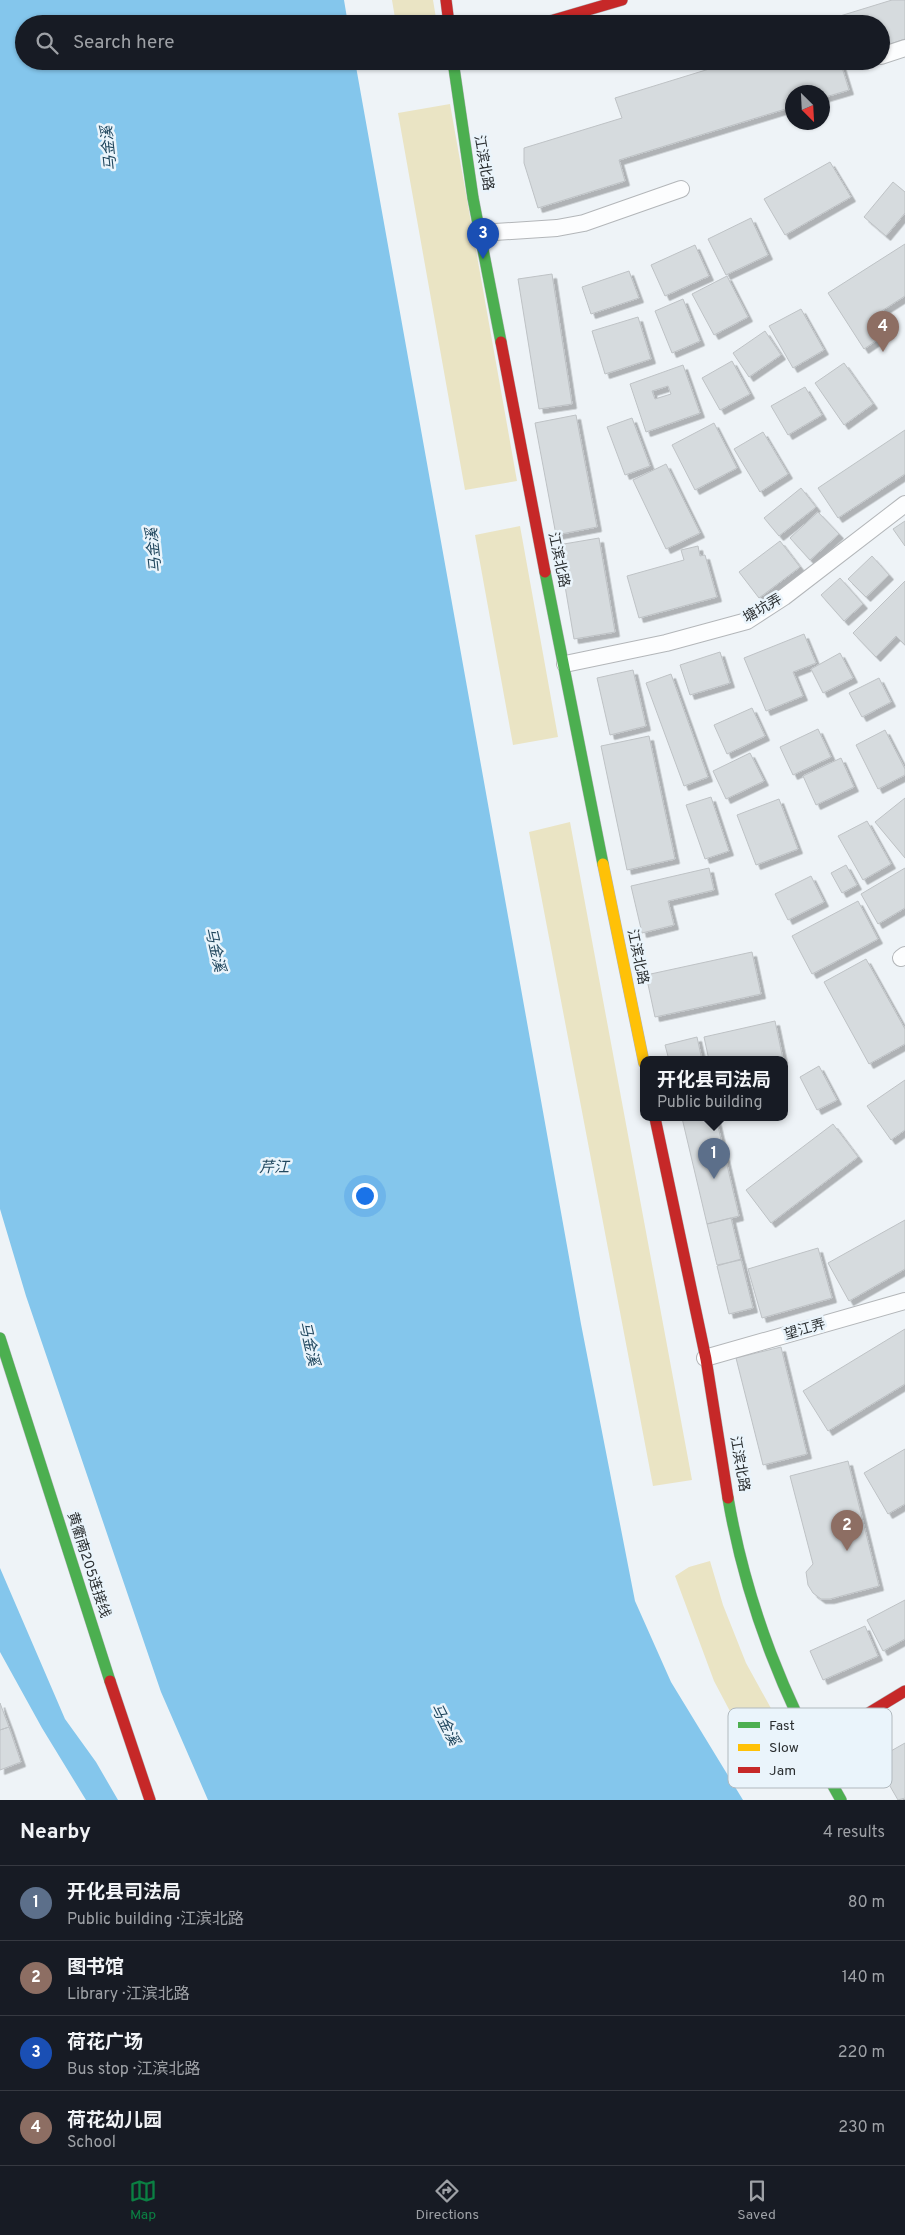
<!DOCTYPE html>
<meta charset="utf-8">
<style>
:root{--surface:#171b24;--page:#20242c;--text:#f1f3f6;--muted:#9ea1a6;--line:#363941;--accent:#0b8043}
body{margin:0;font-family:Overpass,"Noto Sans SC",sans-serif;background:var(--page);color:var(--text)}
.compass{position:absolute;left:785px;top:85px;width:45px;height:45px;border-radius:50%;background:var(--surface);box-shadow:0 1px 4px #0004;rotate:156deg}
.you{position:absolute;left:364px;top:1195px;width:18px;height:18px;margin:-12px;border:4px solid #fff;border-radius:50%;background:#1a73e8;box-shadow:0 0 0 8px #1a73e833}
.badge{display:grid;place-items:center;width:32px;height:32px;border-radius:50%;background:var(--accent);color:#fff;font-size:16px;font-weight:700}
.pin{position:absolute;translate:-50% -41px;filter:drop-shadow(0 1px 2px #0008)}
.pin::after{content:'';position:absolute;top:26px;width:18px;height:15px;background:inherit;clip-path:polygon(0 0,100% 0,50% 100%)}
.popup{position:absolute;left:640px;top:1056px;width:148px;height:65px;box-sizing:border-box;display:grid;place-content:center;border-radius:10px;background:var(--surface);filter:drop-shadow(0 1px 4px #0005);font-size:16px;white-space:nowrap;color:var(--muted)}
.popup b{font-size:19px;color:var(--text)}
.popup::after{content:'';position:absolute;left:50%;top:100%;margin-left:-10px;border:10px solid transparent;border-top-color:var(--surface)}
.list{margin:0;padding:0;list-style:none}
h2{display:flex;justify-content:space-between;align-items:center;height:65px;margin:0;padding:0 20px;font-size:21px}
h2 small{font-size:16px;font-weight:400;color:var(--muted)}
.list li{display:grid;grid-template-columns:32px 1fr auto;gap:15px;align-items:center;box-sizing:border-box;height:75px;padding:0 20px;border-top:1px solid var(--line)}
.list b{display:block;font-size:19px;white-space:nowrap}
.list p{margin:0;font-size:16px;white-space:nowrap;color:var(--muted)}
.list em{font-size:16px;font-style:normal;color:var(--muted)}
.icon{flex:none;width:28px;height:28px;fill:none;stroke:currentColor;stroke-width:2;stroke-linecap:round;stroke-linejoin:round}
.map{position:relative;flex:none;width:905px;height:1800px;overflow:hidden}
.search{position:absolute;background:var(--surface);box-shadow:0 1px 4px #0004;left:15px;right:15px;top:15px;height:55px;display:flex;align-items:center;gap:12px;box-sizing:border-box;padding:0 18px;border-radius:28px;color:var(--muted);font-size:19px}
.sheet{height:365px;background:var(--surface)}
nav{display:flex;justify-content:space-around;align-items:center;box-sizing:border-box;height:70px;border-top:1px solid var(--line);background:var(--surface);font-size:14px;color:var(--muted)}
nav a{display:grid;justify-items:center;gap:2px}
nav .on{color:var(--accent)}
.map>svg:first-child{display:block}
.green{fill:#eae4c4}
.water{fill:#84c6ec}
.building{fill:#d6dbde;stroke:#bec2c5;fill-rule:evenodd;filter:url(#shadow)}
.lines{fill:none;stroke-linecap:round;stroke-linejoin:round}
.lane-casing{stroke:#b3b6b9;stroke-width:18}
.fast-casing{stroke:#b3b6b9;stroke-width:12}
.slow-casing{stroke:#b3b6b9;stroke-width:12}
.jam-casing{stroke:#b3b6b9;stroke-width:12}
.lane{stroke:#fcfdfe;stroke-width:16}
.fast{stroke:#4caf50;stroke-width:11}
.slow{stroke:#ffc107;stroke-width:11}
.jam{stroke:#c62828;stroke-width:11}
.labels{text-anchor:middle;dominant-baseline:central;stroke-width:5;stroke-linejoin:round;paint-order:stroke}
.street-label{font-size:14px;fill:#2b2f31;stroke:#eaf4fb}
.water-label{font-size:15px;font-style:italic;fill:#21475e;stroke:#eaf4fb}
.key{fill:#eaf4fb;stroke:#b1b9be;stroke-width:1}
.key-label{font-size:14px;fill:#2b2f31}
</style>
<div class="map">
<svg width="905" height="1800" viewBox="0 0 905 1800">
<defs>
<filter id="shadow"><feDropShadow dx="4.5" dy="4.5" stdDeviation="0" flood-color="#0004"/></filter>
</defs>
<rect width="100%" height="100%" fill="#eef3f7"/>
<path class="green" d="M 392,0 L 433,0 L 437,24 L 396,24 Z
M 450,104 L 517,481 L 465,490 L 398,113 Z
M 520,526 L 558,737 L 513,745 L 475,535 Z
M 570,822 L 692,1480 L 653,1486 L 529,832 Z
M 710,1561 L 723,1605 L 746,1663 L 778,1721 L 770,1733 L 758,1739 L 743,1736 L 714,1681 L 675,1576 L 689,1567 Z"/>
<path class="water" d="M 0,0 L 344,0 L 348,24 L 24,24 L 24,61 L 355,61 L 581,1324 L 635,1601 L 671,1682 L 743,1800 L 208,1800 L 161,1692 L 26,1296 L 0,1209 Z
M 0,1568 L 65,1719 L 96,1762 L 118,1800 L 86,1800 L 42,1728 L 0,1652 Z"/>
<path class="building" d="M 892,0 L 905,0 L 905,39 L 881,47 L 881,24 L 814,24 Z
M 735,61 L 840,61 L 849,90 L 822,98 L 822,92 L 792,92 L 792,107 L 619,160 L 625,181 L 538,208 L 524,163 L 524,148 L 622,118 L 615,98 Z
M 830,162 L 851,197 L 785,235 L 764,199 Z
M 893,182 L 905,192 L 905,213 L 886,236 L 864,217 Z
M 751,218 L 768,255 L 726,275 L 708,239 Z
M 905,244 L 905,296 L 880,312 L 892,330 L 864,349 L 828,293 Z
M 695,245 L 709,276 L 665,296 L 651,265 Z
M 629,271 L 639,298 L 591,314 L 582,287 Z
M 552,274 L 572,404 L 539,409 L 518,279 Z
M 727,276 L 748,317 L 714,335 L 692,294 Z
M 683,299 L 700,341 L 672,353 L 655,311 Z
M 801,309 L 824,350 L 793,368 L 769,326 Z
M 638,317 L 651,359 L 605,374 L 592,331 Z
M 765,331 L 781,355 L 749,377 L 733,353 Z
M 732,361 L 750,394 L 720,410 L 702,378 Z
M 844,363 L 873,404 L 844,425 L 815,383 Z
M 683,365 L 700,413 L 646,432 L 630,384 ZM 668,386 L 671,394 L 655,399 L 652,391 Z
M 805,387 L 822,415 L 788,435 L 771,406 Z
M 576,415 L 597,527 L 556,535 L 535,423 Z
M 632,418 L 650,466 L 625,475 L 607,427 Z
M 714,423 L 737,468 L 695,490 L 672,445 Z
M 905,430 L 905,474 L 838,518 L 818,488 Z
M 763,432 L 788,474 L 760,492 L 734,449 Z
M 666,464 L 700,533 L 666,549 L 633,480 Z
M 801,488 L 816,507 L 779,536 L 764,518 Z
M 818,512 L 839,534 L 810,560 L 790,538 Z
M 905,521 L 905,546 L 893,529 Z
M 599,538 L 615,632 L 574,639 L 558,545 Z
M 780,541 L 800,567 L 759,598 L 739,572 Z
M 698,546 L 700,556 L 705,555 L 717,597 L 639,618 L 627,576 L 684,560 L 681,550 Z
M 872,556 L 889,575 L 866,597 L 848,579 Z
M 840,578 L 863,604 L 844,621 L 821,595 Z
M 905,581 L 905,645 L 896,636 L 876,657 L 853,633 Z
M 804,634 L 816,663 L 793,672 L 803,696 L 766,711 L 744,658 Z
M 720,652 L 730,683 L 690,695 L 680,665 Z
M 840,653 L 853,678 L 823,693 L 811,669 Z
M 633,670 L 646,726 L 610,735 L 597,678 Z
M 671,674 L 708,777 L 684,786 L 646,683 Z
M 879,678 L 891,702 L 862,717 L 849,693 Z
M 752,708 L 765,736 L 727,754 L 714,725 Z
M 818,729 L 831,757 L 793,775 L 780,747 Z
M 885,730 L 905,769 L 905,775 L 878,789 L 856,745 Z
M 649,736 L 675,859 L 627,870 L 601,746 Z
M 750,753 L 764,781 L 726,799 L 713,771 Z
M 841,758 L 854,787 L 816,805 L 803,776 Z
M 711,797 L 729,851 L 705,859 L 686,805 Z
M 905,798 L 905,858 L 875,822 Z
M 779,799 L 798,849 L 756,865 L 737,815 Z
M 867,821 L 891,864 L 863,880 L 838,836 Z
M 846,865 L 857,885 L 842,893 L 831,873 Z
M 709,868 L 714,890 L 668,901 L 674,925 L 642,933 L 631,886 Z
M 905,868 L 905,908 L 878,924 L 861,894 Z
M 811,876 L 824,902 L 788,920 L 775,894 Z
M 858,901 L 878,939 L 812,974 L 792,936 Z
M 752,952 L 761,994 L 655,1017 L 646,975 Z
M 866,959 L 905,1029 L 905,1044 L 869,1064 L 824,982 Z
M 775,1021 L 783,1059 L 709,1060 L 704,1037 Z
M 697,1037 L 702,1060 L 669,1060 L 665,1045 Z
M 819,1066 L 837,1100 L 817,1110 L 800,1077 Z
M 905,1080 L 905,1130 L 891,1140 L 867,1106 Z
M 682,1118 L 716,1118 L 739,1216 L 707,1224 Z
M 833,1124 L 858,1157 L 771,1223 L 746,1190 Z
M 731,1218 L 741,1260 L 717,1265 L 707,1224 Z
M 905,1220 L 905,1269 L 849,1301 L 828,1263 Z
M 818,1248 L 832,1298 L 762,1318 L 748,1269 Z
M 741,1259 L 753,1308 L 729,1314 L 717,1266 Z
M 905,1329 L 905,1384 L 828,1431 L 803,1391 Z
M 781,1347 L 807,1454 L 763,1465 L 736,1358 Z
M 905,1449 L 905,1504 L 888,1514 L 864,1473 Z
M 848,1461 L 879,1586 L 830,1599 L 821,1599 L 813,1593 L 808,1585 L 806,1572 L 813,1564 L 790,1476 Z
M 905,1600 L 905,1639 L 883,1651 L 867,1620 Z
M 865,1626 L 878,1656 L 823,1680 L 810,1651 Z
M 0,1703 L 9,1727 L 0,1730 Z
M 9,1727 L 21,1762 L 0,1770 L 0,1730 Z
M 905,1743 L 905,1798 L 898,1800 L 875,1760 Z"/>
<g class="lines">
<defs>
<path id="lane" d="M 881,56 L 905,48
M 480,233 L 557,228 L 584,223 L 681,189
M 565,664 L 666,643 L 747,621 L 784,597 L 905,504
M 901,958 L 905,955
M 705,1358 L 905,1301"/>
<path id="fast" d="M 453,61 L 473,198 L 501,342
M 545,572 L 603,864
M 0,1338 L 110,1681
M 728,1498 C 747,1608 786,1703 841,1800"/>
<path id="slow" d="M 603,864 L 644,1063"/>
<path id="jam" d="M 446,0 L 449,24
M 540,24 L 622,0
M 501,342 L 545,572
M 655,1118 L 706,1359 L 728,1498
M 110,1681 L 150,1800
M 811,1748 L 905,1691"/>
</defs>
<use href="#lane" class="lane-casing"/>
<use href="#fast" class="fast-casing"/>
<use href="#slow" class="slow-casing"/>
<use href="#jam" class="jam-casing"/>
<use href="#lane" class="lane"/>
<use href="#fast" class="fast"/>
<use href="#slow" class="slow"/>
<use href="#jam" class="jam"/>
</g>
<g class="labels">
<g class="street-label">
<text transform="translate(483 163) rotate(80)">江滨北路</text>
<text transform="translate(558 560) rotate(78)">江滨北路</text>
<text transform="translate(763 609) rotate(-30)">塘坑弄</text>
<text transform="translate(637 957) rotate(78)">江滨北路</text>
<text transform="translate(805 1330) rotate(-16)">望江弄</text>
<text transform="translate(739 1464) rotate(80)">江滨北路</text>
<text transform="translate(88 1565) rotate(72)">黄衢南205连接线</text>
</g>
<g class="water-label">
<text transform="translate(110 148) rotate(-96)">马金溪</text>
<text transform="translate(155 550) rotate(-96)">马金溪</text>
<text transform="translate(214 950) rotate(77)">马金溪</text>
<text x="274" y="1168">芹江</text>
<text transform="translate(308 1344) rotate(77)">马金溪</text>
<text transform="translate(444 1725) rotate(63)">马金溪</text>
</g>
</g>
<rect x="728" y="1708" width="164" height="80" rx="8" class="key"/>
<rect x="738" y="1722" width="22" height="6" fill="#4caf50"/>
<rect x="738" y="1744" width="22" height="7" fill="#ffc107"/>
<rect x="738" y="1767" width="22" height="6" fill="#c62828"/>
<g class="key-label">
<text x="769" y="1730">Fast</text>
<text x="769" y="1752">Slow</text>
<text x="769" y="1775">Jam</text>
</g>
</svg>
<svg class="compass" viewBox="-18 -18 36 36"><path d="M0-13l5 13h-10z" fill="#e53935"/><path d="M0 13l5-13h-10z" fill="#9ea1a6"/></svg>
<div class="you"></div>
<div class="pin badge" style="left:714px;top:1179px;background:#5c6f8a">1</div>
<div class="popup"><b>开化县司法局</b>Public building</div>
<div class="pin badge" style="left:847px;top:1551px;background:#8d6e63">2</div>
<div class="pin badge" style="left:483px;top:259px;background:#1a4fb4">3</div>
<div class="pin badge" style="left:883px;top:352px;background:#8d6e63">4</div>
<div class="search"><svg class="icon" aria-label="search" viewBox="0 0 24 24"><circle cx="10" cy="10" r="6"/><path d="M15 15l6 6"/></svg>Search here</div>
</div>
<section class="sheet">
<h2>Nearby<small>4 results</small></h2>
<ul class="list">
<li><span class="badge" style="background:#5c6f8a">1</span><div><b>开化县司法局</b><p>Public building · 江滨北路</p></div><em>80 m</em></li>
<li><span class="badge" style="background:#8d6e63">2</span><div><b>图书馆</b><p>Library · 江滨北路</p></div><em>140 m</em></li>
<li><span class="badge" style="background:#1a4fb4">3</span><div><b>荷花广场</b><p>Bus stop · 江滨北路</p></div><em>220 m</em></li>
<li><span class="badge" style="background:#8d6e63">4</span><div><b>荷花幼儿园</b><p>School</p></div><em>230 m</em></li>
</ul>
</section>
<nav>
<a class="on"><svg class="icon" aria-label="map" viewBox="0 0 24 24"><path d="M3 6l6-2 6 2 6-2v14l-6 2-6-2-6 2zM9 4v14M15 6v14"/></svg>Map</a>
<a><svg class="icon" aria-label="directions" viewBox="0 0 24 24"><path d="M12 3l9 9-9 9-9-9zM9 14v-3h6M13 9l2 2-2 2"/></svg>Directions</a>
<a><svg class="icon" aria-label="saved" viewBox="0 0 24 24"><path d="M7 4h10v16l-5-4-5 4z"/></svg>Saved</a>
</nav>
